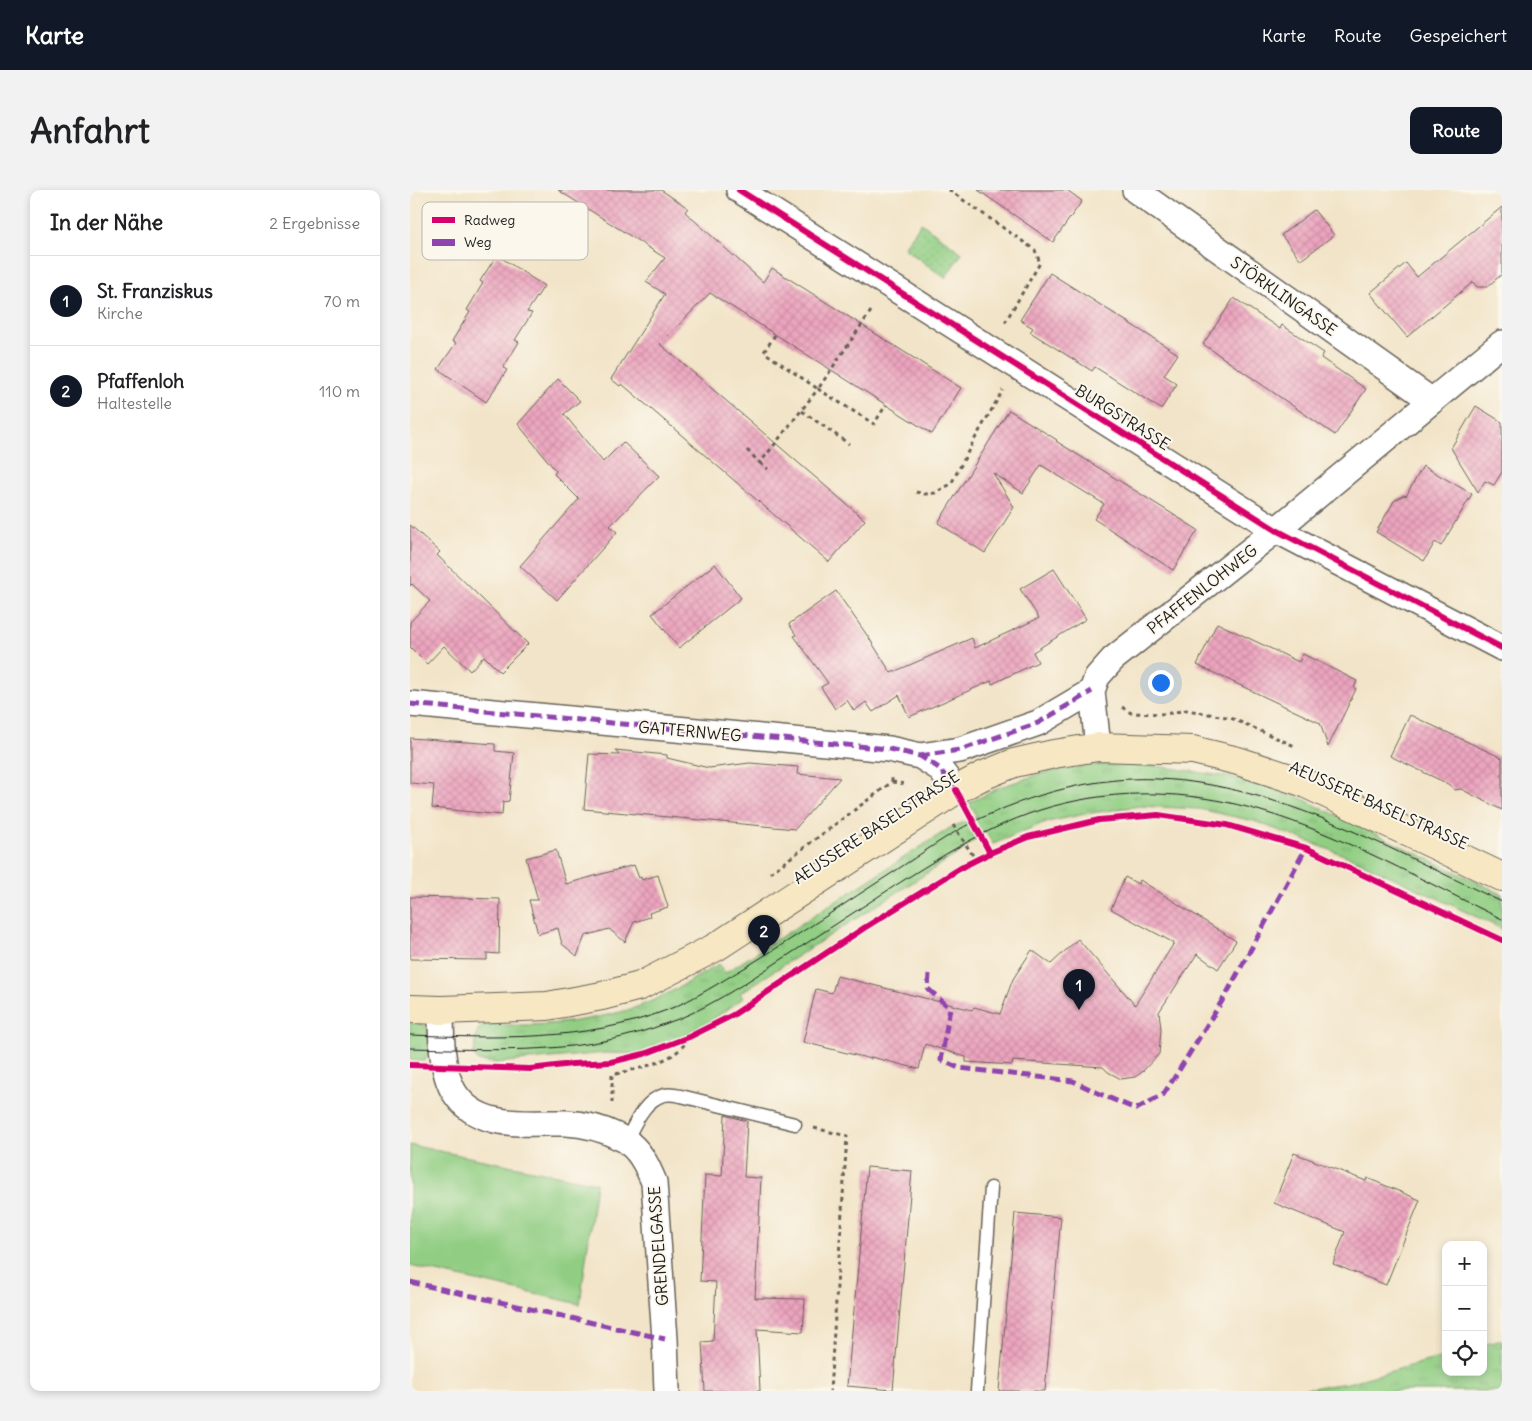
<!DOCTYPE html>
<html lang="de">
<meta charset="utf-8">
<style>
:root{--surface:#fff;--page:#f2f2f2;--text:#202124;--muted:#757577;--line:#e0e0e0;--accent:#111827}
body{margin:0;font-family:Delius,sans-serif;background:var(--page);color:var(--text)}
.controls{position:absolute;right:15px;bottom:15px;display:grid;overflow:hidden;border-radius:10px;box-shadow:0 2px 8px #0003}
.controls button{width:45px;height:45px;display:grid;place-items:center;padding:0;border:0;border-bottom:1px solid var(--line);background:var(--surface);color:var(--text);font:25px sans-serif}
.you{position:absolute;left:750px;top:492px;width:18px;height:18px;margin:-12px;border:4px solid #fff;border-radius:50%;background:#1a73e8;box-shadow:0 0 0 8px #1a73e833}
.badge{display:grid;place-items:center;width:32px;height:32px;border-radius:50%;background:var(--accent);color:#fff;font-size:16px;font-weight:700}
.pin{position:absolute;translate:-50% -41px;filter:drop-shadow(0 1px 2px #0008)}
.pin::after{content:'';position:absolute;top:26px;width:18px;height:15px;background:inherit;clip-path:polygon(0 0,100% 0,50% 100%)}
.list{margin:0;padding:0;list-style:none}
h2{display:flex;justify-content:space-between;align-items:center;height:65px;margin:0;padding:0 20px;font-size:21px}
h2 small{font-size:16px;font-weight:400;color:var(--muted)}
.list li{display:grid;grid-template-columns:32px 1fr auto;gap:15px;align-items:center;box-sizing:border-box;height:90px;padding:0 20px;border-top:1px solid var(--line)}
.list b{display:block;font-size:19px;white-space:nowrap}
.list p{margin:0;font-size:16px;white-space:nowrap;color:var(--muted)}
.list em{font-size:16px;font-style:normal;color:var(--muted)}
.icon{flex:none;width:28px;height:28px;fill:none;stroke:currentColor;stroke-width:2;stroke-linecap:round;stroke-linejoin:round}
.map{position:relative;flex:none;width:1092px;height:1201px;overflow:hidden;border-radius:10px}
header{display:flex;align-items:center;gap:30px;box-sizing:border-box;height:70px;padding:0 25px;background:var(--accent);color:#fff}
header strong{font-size:24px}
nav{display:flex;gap:28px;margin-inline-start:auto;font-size:18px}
.intro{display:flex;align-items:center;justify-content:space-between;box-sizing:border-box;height:120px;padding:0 30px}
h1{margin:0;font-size:35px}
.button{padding:12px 22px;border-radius:10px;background:var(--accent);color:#fff;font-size:18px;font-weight:700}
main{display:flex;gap:30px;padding:0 30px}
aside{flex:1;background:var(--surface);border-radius:10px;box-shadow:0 2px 8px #0003}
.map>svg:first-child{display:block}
.grass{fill:url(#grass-tufts);stroke:#567550}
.park{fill:url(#park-dots);stroke:#567550}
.garden{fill:#91ce83;stroke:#567550}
.building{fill:url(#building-cross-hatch)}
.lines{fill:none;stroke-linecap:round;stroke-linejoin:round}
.lane-casing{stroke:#676258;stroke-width:15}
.street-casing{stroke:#676258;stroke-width:28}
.secondary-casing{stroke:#676258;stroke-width:30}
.path{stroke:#676258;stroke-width:3;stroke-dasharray:4 4;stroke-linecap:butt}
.lane{stroke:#fff;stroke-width:12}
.street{stroke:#fff;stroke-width:25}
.secondary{stroke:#f7e8c3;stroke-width:28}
.tram{stroke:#1c1c1c;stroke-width:1}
.quiet{stroke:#8e44ad;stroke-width:5;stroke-dasharray:10 5;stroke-linecap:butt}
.cycleway-casing{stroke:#fbf7ec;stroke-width:9}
.cycleway{stroke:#d6006c;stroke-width:6}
.labels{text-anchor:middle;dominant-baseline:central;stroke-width:4;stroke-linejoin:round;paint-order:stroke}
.street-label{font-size:16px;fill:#1c1c1c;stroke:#fbf7ec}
.key{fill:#fbf7ec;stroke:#b8b5ae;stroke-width:1}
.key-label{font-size:14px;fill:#1c1c1c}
</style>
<header>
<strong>Karte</strong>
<nav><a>Karte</a><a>Route</a><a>Gespeichert</a></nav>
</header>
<div class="intro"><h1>Anfahrt</h1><a class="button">Route</a></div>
<main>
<aside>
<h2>In der Nähe<small>2 Ergebnisse</small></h2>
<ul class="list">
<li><span class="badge">1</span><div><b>St. Franziskus</b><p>Kirche</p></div><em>70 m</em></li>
<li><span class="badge">2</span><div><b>Pfaffenloh</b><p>Haltestelle</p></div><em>110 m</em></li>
</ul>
</aside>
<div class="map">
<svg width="1092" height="1201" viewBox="0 0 1092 1201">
<defs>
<pattern id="grass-tufts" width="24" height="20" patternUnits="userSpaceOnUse" patternTransform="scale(1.25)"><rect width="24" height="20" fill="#91ce83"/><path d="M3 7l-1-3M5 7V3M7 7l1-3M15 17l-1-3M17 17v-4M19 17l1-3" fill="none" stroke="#7cb071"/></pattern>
<pattern id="park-dots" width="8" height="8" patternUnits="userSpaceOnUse" patternTransform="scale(1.25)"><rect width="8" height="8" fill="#91ce83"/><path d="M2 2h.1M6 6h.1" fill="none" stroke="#7cb071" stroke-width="1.8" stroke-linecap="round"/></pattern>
<pattern id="building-cross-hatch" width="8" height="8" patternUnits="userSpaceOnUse" patternTransform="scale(1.25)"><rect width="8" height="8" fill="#eca4be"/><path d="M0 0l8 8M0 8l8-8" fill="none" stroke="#ca8da3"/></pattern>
</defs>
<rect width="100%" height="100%" fill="#fbf7ec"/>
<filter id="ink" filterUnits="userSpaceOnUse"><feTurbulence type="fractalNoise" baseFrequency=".02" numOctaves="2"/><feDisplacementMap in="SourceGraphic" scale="10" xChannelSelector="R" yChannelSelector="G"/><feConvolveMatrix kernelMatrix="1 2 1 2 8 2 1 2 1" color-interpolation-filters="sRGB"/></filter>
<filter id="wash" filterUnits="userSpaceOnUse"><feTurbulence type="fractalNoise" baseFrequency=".0096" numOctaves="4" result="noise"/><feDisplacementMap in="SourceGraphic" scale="20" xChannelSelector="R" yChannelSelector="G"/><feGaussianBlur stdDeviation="1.12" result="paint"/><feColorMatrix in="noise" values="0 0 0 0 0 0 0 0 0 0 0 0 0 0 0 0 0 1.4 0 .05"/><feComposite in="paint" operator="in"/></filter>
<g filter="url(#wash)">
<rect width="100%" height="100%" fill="#f2e4c8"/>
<path class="grass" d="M 681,575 L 739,575 L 781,581 L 831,589 L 884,605 L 1092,704 L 1092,739 L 942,668 L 844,631 L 789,619 L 730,616 L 675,624 L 633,633 L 583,654 L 575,641 L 553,660 L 330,803 L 333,808 L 279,847 L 234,864 L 196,863 L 85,873 L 68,871 L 64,865 C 65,857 64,841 72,836 C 79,832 91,835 98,835 C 131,836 170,832 202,824 C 241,816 275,794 309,774 L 315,783 L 540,638 L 567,627 L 559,613 L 590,597 L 633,583 Z
M 0,833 C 3,834 9,833 12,834 C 22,838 20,856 20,864 L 14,871 L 0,870 Z
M 1092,1150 L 1092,1201 L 879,1201 L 938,1193 L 1036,1166 L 1036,1182 L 1073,1182 L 1073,1155 Z"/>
<path class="park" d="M 511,33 L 552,63 L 535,88 L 494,58 Z"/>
<path class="garden" d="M 0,955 L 186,993 L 170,1114 L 0,1076 Z"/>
<g id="blocks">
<path class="building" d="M 148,0 L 251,0 L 278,18 L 275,22 L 353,92 L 362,78 L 551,198 L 522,244 L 300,103 L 250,154 L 455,330 L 419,372 L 212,194 L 210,196 L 201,189 L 255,104 L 236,92 L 255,68 Z
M 568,0 L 657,0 L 672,11 L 643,52 Z
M 1092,17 L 1092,84 L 1077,97 L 1067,97 L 1063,92 L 997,147 L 960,103 L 996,73 L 1007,87 Z
M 904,20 L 924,45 L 891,70 L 871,45 Z
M 87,65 L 134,96 L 117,122 L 122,123 L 105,150 L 109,152 L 93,178 L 97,180 L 76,212 L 28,179 L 46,153 L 42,151 L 60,122 L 57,120 L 73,93 L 70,91 Z
M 640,83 L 768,164 L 754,185 L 767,194 L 751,219 L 685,177 L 682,181 L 620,142 L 623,138 L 610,130 Z
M 824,108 L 870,139 L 872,135 L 914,163 L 911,168 L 956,199 L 925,245 L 793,154 Z
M 148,189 L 170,211 L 154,224 L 193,272 L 213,252 L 249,286 L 200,336 L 207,342 L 147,410 L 110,376 L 169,309 L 144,284 L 146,281 L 108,234 Z
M 1066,216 L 1092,232 L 1092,282 L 1084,295 L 1075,291 L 1068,302 L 1041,258 Z
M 599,220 L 647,250 L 646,251 L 788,340 L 763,380 L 684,329 L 694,314 L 631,275 L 613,303 L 583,283 L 604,317 L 575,363 L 528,333 Z
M 1013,276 L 1062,304 L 1031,356 L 1025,352 L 1014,371 L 966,342 L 984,311 L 994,305 L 996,306 Z
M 0,335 L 30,362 L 27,365 L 118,454 L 90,482 L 74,466 L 60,481 L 34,456 L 17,474 L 0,457 L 0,432 L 20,411 L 2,394 L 0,396 Z
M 305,374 L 331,408 L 269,458 L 242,424 Z
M 644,379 L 676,429 L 623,462 L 628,472 L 582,494 L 581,491 L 499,527 L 489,505 L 463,522 L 456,512 L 444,521 L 437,510 L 425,519 L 411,497 L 418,493 L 384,446 L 386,445 L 379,434 L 426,401 L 459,448 L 481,483 L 562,448 L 565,458 L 629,428 L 610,399 Z
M 807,433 L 889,472 L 893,464 L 947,491 L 944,498 L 946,499 L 918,557 L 910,533 L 787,475 Z
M 1000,525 L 1092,568 L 1092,620 L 1051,599 L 1045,600 L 1038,594 L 980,566 Z
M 0,548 L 85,554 L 85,561 L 104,563 L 99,611 L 93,612 L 92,625 L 22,618 L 24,595 L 0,593 Z
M 205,560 L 257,565 L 257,568 L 299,578 L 340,573 L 388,577 L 387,584 L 430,588 L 385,639 L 174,619 L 179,564 L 209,565 Z
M 146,660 L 156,694 L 224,675 L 229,688 L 231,687 L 232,690 L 248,685 L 258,717 L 239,723 L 240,727 L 224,732 L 215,752 L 199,739 L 175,746 L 167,766 L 152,754 L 148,738 L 128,744 L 119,710 L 128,710 L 116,668 Z
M 715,687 L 728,694 L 730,690 L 826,751 L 808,779 L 787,764 L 749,822 L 751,839 L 749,864 L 731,883 L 725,887 L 711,889 L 698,882 L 693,877 L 603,871 L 602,875 L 556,872 L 556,867 L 515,854 L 509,879 L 461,867 L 461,869 L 393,852 L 406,799 L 422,803 L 427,786 L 562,820 L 564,817 L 590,824 L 603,789 L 622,760 L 641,774 L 668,749 L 725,815 L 764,753 L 701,719 Z
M 0,707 L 90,709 L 89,764 L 77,763 L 77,770 L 0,769 Z
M 315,925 L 337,931 L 334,987 L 351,988 L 345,1108 L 395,1109 L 393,1142 L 347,1139 L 350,1201 L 295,1201 L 292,1152 L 303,1151 L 306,1092 L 290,1091 L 295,985 L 312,986 Z
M 884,963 L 956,991 L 957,988 L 1010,1010 L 976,1095 L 923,1074 L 935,1042 L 864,1013 Z
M 457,977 L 502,981 L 483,1200 L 437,1196 Z
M 605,1023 L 651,1027 L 635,1201 L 589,1201 Z"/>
</g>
</g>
<g filter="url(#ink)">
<use href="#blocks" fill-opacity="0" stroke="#676258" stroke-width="1"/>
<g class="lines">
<defs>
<path id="lane" d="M 216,951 C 225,934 234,910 254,905 C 259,904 266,905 271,906 L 385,934
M 567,1201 L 581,998"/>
<path id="street" d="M 329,0 L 866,340 L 1092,458
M 725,0 L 1022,211
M 0,514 L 479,559 L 510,566 L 529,578 L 546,600
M 688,557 L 682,501 L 687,487 L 703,469 L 866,340 L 1092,153
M 510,566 L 550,560 L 628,533 L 682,501
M 31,820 C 31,844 31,881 44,902 C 68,941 117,932 156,933 C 173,934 191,938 207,946 C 211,948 217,950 220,954 C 232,964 238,978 244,992 L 255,1149 L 257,1201"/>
<path id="secondary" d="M 0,819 L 31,820 L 137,816 L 192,806 L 230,796 L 306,757 L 546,600 L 572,586 L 604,573 L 644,564 L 688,557 L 783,560 L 828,571 L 892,592 L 1092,687"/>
</defs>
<use href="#lane" class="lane-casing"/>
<use href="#street" class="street-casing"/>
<use href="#secondary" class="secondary-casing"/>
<path class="path" d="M 539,0 L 625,60 L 630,73 L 594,134
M 365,145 L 354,162 L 408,199 L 463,118
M 392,221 L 439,254
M 337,260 L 350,273 L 408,199 L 464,234 L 476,215
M 350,273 L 358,279
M 506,302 L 515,304 L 525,303 L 541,294 L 563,252 L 593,200
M 712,517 L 721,523 L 755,524 L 777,520 L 821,528 L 887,557
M 482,592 L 496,594
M 543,635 L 566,670
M 360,683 L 482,592 L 482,588
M 63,877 L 120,879 L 162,874 L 201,872 L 234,864 L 279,847 L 323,825 L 454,738 L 554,676 L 580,663 L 618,647 L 689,630 L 748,625 L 817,635 L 896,658 L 1092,750
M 202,913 L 202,885 C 227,878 267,873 278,848
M 404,938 L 437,946 L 420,1201"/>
<use href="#lane" class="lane"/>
<use href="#street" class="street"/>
<use href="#secondary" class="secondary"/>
<path class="tram" d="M 0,845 C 87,848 175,852 257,820 C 285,809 310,792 336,777 C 386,747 435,713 485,681 C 511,664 537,645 565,631 C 621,604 686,586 748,589 C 869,594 985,662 1092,712
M 0,858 C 92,860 173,866 260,832 C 286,823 309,809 332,795 C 377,766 423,736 469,706 C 527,669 588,628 656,613 C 719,598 789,602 851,621 C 935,646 1013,691 1092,729"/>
<path class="quiet" d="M 0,514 L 479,559 L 510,566 L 529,578 L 546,600
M 510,566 L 550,560 L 628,533 L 682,501
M 519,784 L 518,799 L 540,818 L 531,870 L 549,878 L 663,891 L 690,904 L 726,919 L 753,905 L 766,885 L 817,803 L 896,658
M 0,1092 L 255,1149"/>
<defs>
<path id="cycleway" d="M 329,0 L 866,340 L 1092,458
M 546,600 L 580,663
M 0,875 L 120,879 L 162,874 L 201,872 L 234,864 L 279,847 L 323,825 L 454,738 L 554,676 L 580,663 L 618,647 L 689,630 L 748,625 L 817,635 L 896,658 L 1092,750"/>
</defs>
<use href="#cycleway" class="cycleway-casing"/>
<use href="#cycleway" class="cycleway"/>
</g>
</g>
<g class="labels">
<g class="street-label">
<text transform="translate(874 106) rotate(35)">STÖRKLINGASSE</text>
<text transform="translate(713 227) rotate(32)">BURGSTRASSE</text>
<text transform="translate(792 399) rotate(-38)">PFAFFENLOHWEG</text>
<text transform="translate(280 541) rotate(5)">GATTERNWEG</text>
<text transform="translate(969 615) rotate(24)">AEUSSERE BASELSTRASSE</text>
<text transform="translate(466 637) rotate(-33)">AEUSSERE BASELSTRASSE</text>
<text transform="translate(248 1056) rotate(-94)">GRENDELGASSE</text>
</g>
</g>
<rect x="12" y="12" width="166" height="58" rx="8" class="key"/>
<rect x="22" y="27" width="23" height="6" fill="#d6006c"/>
<rect x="22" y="49" width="23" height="7" fill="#8e44ad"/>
<g class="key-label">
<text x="54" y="35">Radweg</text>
<text x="54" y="57">Weg</text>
</g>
</svg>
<div class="controls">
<button>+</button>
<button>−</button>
<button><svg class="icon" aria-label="locate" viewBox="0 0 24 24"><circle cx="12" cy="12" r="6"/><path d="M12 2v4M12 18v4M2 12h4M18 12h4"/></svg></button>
</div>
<div class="you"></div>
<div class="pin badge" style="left:669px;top:820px">1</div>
<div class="pin badge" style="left:354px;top:766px">2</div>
</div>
</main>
